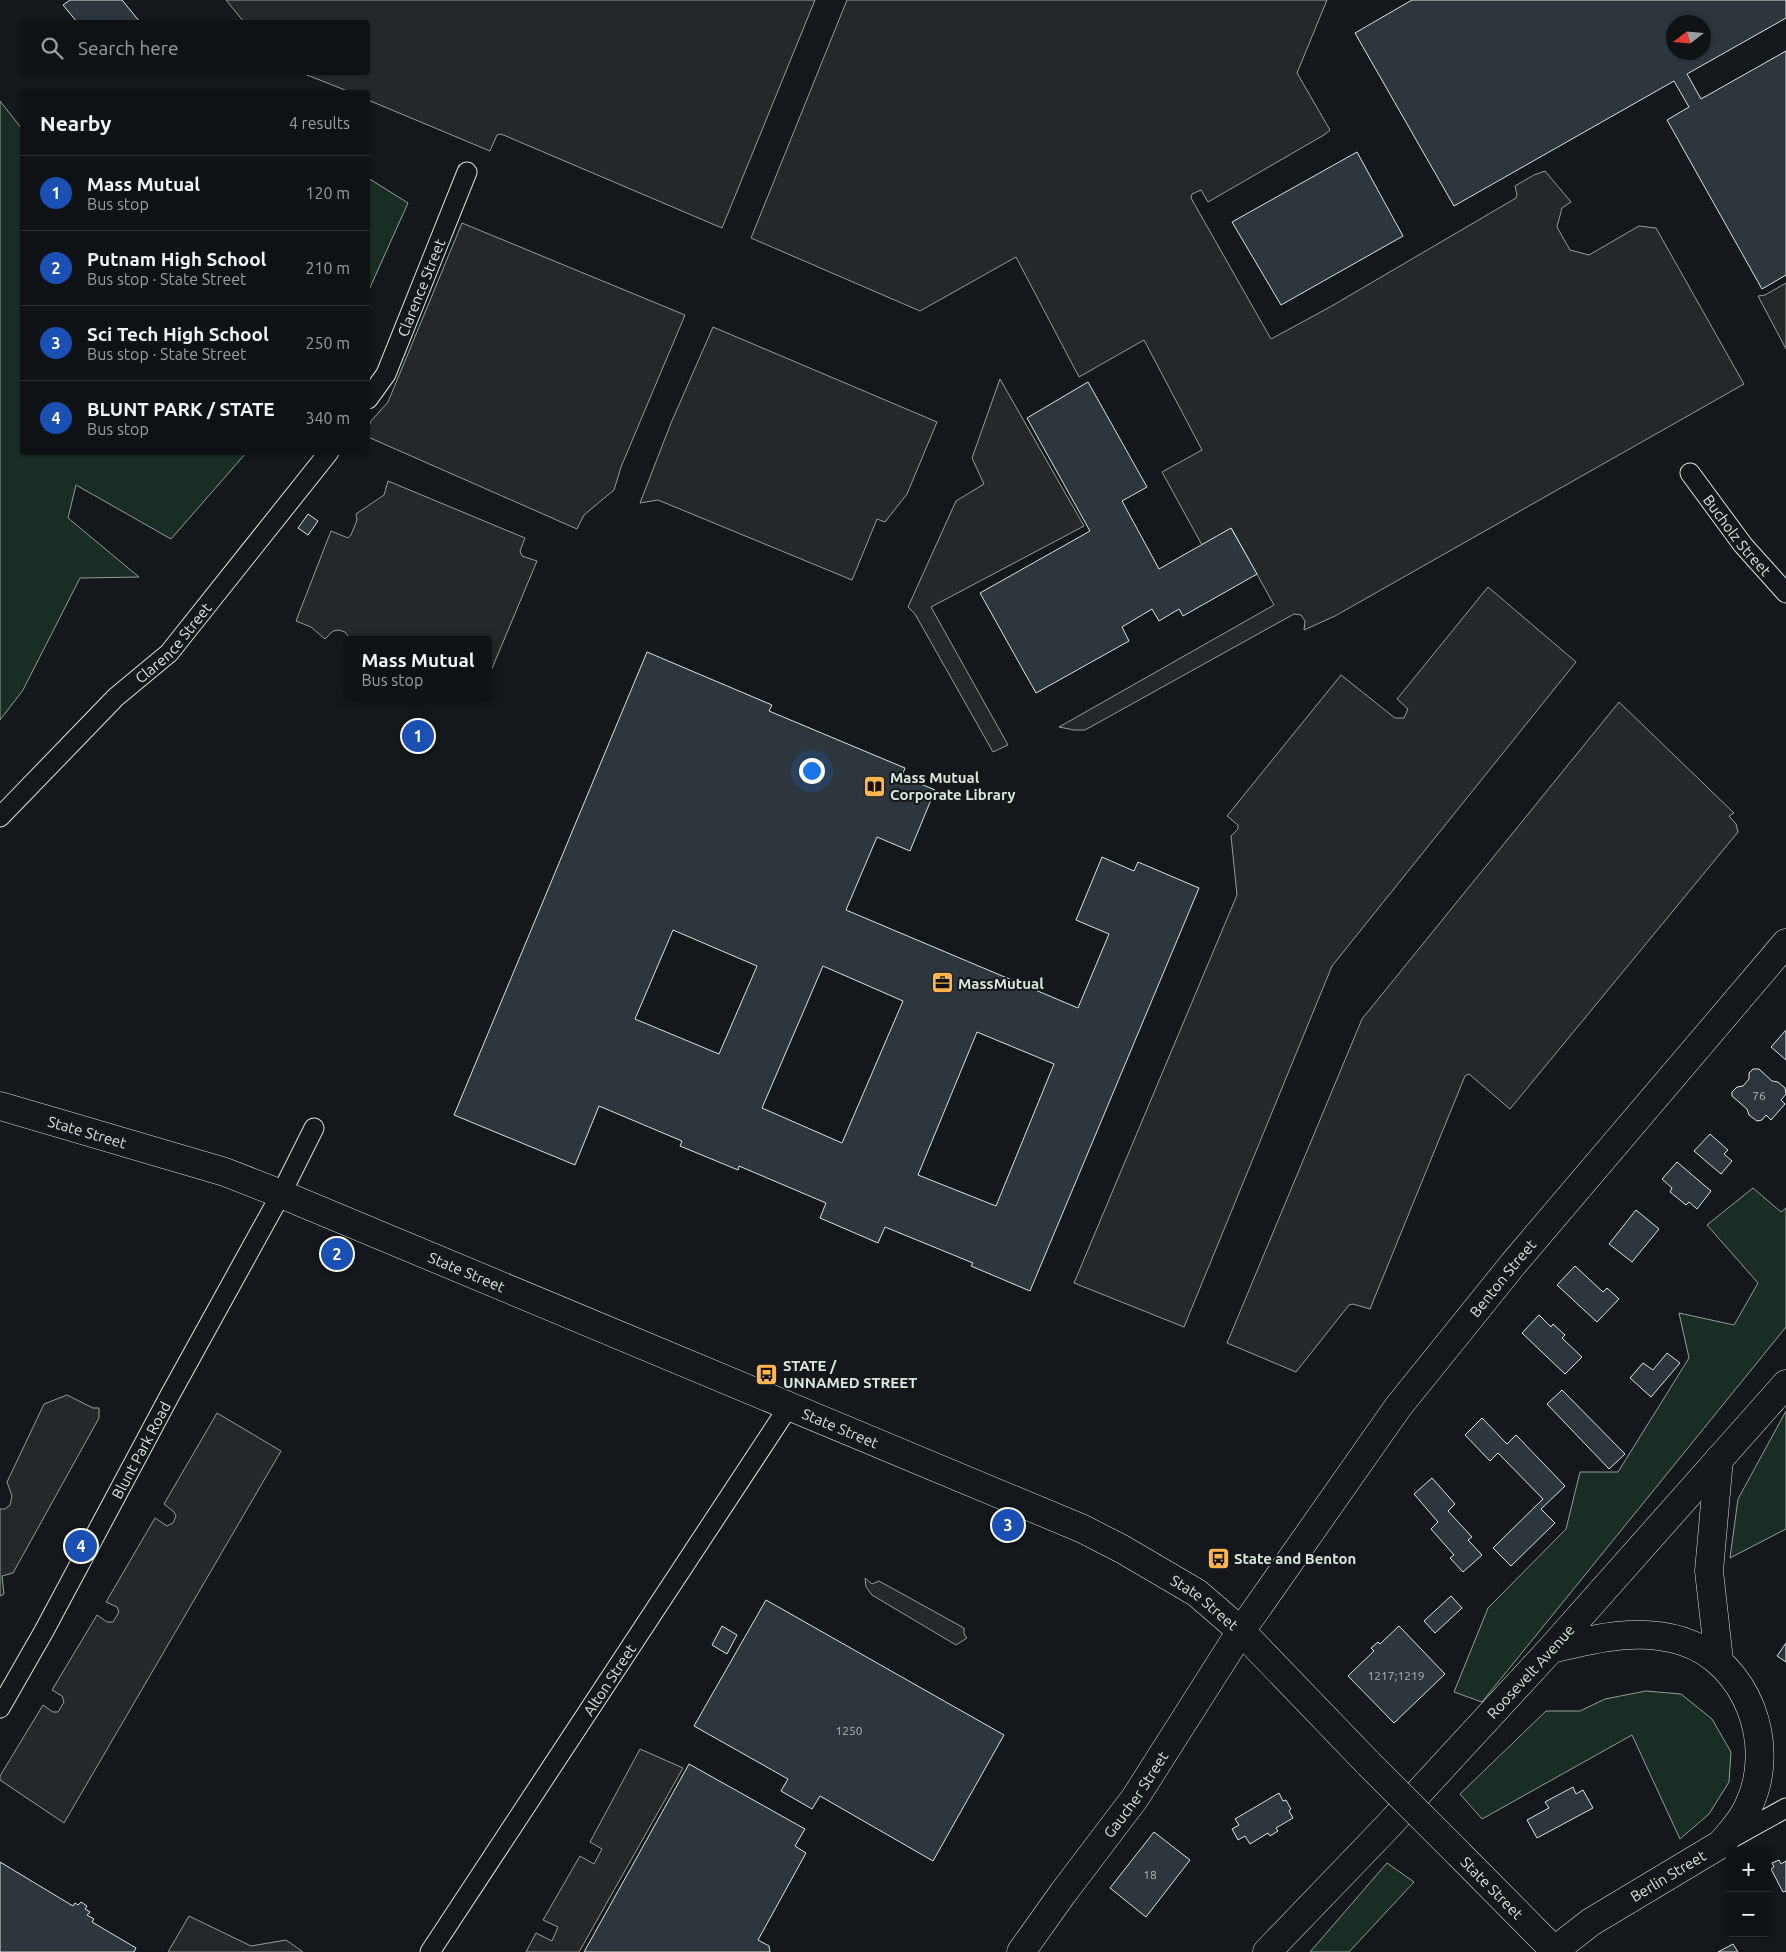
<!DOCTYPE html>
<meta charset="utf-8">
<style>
:root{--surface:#0f1215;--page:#181b1e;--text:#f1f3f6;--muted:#9b9ea0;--line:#2f3234;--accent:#7c3aed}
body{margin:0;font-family:Ubuntu,sans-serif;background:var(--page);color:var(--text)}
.controls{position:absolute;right:15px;bottom:15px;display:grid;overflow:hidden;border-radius:5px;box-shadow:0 1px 4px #0004}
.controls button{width:45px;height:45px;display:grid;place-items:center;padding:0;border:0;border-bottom:1px solid var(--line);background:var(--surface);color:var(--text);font:25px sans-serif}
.compass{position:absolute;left:1666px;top:15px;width:45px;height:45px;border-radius:50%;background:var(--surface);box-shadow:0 1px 4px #0004;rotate:254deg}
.you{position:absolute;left:811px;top:770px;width:18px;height:18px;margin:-12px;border:4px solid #fff;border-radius:50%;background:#1a73e8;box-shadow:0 0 0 8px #1a73e833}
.badge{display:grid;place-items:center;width:32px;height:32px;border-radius:50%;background:var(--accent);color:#fff;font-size:16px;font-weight:700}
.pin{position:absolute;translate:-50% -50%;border:2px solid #fff;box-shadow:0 1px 5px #0006}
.popup{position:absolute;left:344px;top:636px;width:148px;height:65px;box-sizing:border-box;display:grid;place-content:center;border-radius:5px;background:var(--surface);filter:drop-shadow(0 1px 4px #0005);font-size:16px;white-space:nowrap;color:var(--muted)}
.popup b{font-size:19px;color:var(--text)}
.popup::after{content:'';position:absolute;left:50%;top:100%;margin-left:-10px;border:10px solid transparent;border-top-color:var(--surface)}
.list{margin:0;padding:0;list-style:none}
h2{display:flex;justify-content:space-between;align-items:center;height:65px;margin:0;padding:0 20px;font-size:21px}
h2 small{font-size:16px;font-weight:400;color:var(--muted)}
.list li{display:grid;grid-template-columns:32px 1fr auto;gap:15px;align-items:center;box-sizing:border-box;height:75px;padding:0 20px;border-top:1px solid var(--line)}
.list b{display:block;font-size:19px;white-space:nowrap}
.list p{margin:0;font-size:16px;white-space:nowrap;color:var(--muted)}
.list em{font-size:16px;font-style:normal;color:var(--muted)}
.icon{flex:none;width:28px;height:28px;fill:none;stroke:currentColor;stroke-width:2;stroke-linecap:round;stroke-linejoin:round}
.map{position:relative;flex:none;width:1786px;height:1952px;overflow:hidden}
.search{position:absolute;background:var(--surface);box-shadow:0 1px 4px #0004;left:20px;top:20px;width:350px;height:55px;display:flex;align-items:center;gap:12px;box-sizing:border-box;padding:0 18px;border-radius:5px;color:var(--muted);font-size:19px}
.panel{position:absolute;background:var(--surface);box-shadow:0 1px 4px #0004;left:20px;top:90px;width:350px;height:365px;border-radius:5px}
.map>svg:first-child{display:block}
.green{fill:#1a2d24;stroke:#939e99}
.parking{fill:#24282b;stroke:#939e99}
.building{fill:#2c363c;stroke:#d8e6dc;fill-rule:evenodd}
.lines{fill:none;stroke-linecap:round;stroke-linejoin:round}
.street-casing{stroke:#d8e6dc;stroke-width:21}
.secondary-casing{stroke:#d8e6dc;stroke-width:29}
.primary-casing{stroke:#d8e6dc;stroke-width:29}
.street{stroke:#14181c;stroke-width:19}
.secondary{stroke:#14181c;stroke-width:28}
.primary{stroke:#14181c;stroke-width:28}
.primary-bridge-casing{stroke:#d8e6dc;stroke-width:29;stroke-linecap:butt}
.primary-bridge{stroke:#14181c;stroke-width:28}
.labels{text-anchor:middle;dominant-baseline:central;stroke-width:4;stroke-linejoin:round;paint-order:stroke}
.number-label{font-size:12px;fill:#adbab4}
.street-label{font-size:15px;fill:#d8e6dc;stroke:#14181c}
.poi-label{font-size:15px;font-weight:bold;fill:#d8e6dc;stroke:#14181c;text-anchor:start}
</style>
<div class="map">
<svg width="1786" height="1952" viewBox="0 0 1786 1952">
<rect width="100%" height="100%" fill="#14181c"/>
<path class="green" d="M 0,101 L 22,129 L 22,452 L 246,453 L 171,539 L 76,485 L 68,518 L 139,577 L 80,578 L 23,690 L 0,720 Z
M 368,178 L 408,203 L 368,292 L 368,177 Z
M 1753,1188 L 1781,1212 L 1786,1208 L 1786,1327 L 1482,1702 L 1454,1692 L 1488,1608 L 1566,1529 L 1580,1472 L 1618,1472 L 1689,1358 L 1679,1313 L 1734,1325 L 1758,1283 L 1707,1225 Z
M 1786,1411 L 1786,1529 L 1730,1558 L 1738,1499 Z
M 1646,1691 L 1681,1694 L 1712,1719 L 1731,1752 L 1729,1782 L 1709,1814 L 1680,1839 L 1632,1735 L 1482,1819 L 1460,1794 L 1546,1711 L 1580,1711 L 1605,1699 Z
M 1387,1863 L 1414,1882 L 1349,1952 L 1310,1952 Z"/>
<path class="parking" d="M 226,0 L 815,0 L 722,228 L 501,134 L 497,135 L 490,151 L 368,100 L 368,92 L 350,92 L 302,73 L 368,72 L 368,22 L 244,22 Z
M 847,0 L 1327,0 L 1297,73 L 1330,130 L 1324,135 L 1208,202 L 1201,190 L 1192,194 L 1191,198 L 1271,339 L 1330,307 L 1516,198 L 1517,195 L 1515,186 L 1534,175 L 1545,171 L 1571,202 L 1562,208 L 1557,227 L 1570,250 L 1589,255 L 1639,226 L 1656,228 L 1744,384 L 1335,616 L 1304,630 L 1305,621 L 1301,615 L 1294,614 L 1085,730 L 1074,730 L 1059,727 L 1274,605 L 1232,529 L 1202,545 L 1162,472 L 1202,450 L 1144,340 L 1079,377 L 1016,257 L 920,311 L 751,238 Z
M 462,223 L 685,315 L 621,467 L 614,490 L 584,515 L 577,529 L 368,437 L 368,430 L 371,421 L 388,402 Z
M 1786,283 L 1786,349 L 1758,296 L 1765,295 Z
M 713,327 L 937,422 L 907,494 L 885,522 L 877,519 L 852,580 L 658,500 L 640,503 L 671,423 Z
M 1000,379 L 1084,526 L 931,607 L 1008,745 L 993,752 L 915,614 L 908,607 L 956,501 L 984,484 L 972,458 Z
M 388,481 L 525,538 L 520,551 L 522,556 L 537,561 L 488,678 L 488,640 L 349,640 L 348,636 L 345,632 L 339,630 L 333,631 L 325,639 L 311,627 L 296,621 L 331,531 L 348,538 L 351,535 L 357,520 L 356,514 L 384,495 Z
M 1488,587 L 1576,662 L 1332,966 L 1184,1327 L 1074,1283 L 1237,895 L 1231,836 L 1238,829 L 1238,825 L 1227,816 L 1341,675 L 1395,718 L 1404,718 L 1408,709 L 1397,699 Z
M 1619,702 L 1734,813 L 1729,816 L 1736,824 L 1738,832 L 1510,1109 L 1469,1074 L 1465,1076 L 1370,1309 L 1353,1304 L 1349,1305 L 1296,1372 L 1227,1343 L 1362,1019 Z
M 67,1395 L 93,1408 L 99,1408 L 99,1418 L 13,1573 L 2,1576 L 4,1594 L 0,1596 L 0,1509 L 5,1509 L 10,1505 L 12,1496 L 7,1482 L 44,1404 Z
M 217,1413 L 281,1451 L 64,1823 L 0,1780 L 0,1776 L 43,1705 L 53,1712 L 58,1712 L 64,1702 L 62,1696 L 52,1690 L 97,1615 L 107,1622 L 113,1622 L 119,1612 L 117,1607 L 106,1602 L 155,1518 L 167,1526 L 173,1523 L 176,1516 L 174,1512 L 164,1504 Z
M 865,1578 L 872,1584 L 879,1581 L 964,1628 L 964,1634 L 967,1638 L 956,1645 L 872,1595 L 866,1587 Z
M 640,1749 L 683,1768 L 579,1952 L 526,1952 L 536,1933 L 552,1941 L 558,1927 L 543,1920 L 580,1856 L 594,1864 L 602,1849 L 590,1842 Z
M 189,1916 L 251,1946 L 286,1940 L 303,1952 L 168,1952 Z"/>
<path class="building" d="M 70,0 L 122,0 L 140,22 L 77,22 L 63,5 Z
M 1412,0 L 1786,0 L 1786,18 L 1687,74 L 1701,99 L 1786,51 L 1786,275 L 1762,289 L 1667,120 L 1689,107 L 1674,81 L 1454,206 L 1355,33 ZM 1674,22 L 1704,22 L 1704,52 L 1674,52 Z
M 1357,152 L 1403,236 L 1281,305 L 1232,222 Z
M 1088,382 L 1147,487 L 1122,501 L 1159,569 L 1231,528 L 1257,574 L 1183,616 L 1179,609 L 1159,621 L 1152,609 L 1122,627 L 1129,641 L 1036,693 L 980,593 L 1090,531 L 1027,418 Z
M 308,514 L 318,521 L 308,535 L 298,528 Z
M 647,652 L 772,705 L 769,711 L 905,768 L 902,776 L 935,790 L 910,851 L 877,837 L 846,910 L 1078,1008 L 1109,934 L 1076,920 L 1102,857 L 1134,871 L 1138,862 L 1199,888 L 1030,1291 L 971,1266 L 973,1263 L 885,1227 L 878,1243 L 820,1218 L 826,1203 L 739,1166 L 738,1170 L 680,1146 L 682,1141 L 599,1106 L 575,1165 L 454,1115 ZM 673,930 L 757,966 L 719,1054 L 635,1019 ZM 823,966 L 903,1001 L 842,1143 L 762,1108 ZM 977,1032 L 1054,1064 L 996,1206 L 918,1175 Z
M 1786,1030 L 1786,1060 L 1771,1047 Z
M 1753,1069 L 1759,1069 L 1772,1081 L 1778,1082 L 1785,1088 L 1786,1094 L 1781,1100 L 1785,1104 L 1771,1120 L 1766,1115 L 1762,1120 L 1757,1121 L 1749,1115 L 1747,1109 L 1732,1096 L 1732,1092 L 1737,1087 L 1743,1086 L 1749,1079 L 1749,1073 Z
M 1710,1134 L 1728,1150 L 1724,1154 L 1732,1161 L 1721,1174 L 1694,1151 Z
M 1677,1162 L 1711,1191 L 1697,1209 L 1689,1202 L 1686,1205 L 1670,1192 L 1672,1188 L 1662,1179 Z
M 1636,1210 L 1659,1229 L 1632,1262 L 1609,1244 Z
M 1575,1266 L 1603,1292 L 1607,1288 L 1619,1299 L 1597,1322 L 1557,1285 Z
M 1539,1315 L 1551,1327 L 1553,1324 L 1565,1335 L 1562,1338 L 1582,1357 L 1565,1374 L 1522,1333 Z
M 1667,1353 L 1680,1363 L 1651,1397 L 1630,1378 L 1643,1363 L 1653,1370 Z
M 1562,1390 L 1625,1454 L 1609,1469 L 1547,1404 Z
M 1482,1418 L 1507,1444 L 1516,1435 L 1565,1486 L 1541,1509 L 1555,1523 L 1511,1566 L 1493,1548 L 1543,1499 L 1498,1453 L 1490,1461 L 1465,1435 Z
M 1432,1478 L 1455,1504 L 1448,1511 L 1472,1537 L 1468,1540 L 1482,1555 L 1463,1572 L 1450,1558 L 1454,1555 L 1431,1529 L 1438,1522 L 1414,1494 Z
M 1451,1596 L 1462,1608 L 1435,1633 L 1424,1621 Z
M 766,1600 L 1004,1735 L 933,1861 L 820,1796 L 812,1809 L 781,1791 L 788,1779 L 694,1726 Z
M 722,1626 L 737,1635 L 727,1654 L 712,1645 Z
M 1399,1626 L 1445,1674 L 1394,1723 L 1348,1676 L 1374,1651 L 1371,1648 L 1378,1642 L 1380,1644 Z
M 1786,1643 L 1786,1662 L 1777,1656 Z
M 689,1764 L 805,1829 L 795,1846 L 806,1853 L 758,1940 L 769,1946 L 770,1952 L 584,1952 Z
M 1573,1787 L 1576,1794 L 1583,1790 L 1593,1808 L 1537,1838 L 1527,1820 L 1549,1808 L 1545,1802 Z
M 1279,1793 L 1283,1801 L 1286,1800 L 1291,1809 L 1289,1811 L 1293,1818 L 1276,1828 L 1278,1831 L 1270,1836 L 1268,1833 L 1250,1844 L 1245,1836 L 1238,1840 L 1232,1829 L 1239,1825 L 1235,1819 Z
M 1154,1832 L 1190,1860 L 1146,1917 L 1110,1888 Z
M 1779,1860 L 1781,1864 L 1786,1861 L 1786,1891 L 1783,1892 L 1771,1869 L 1774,1867 L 1772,1863 Z
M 0,1862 L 73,1906 L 75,1903 L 78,1905 L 81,1902 L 87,1906 L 85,1909 L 90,1912 L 87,1915 L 94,1919 L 92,1922 L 136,1948 L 134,1952 L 0,1952 Z
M 1733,1944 L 1738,1952 L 1718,1952 Z"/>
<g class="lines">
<defs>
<g id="street">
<path id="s1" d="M 368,399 L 386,374 L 467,172"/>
<path id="s2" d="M 1690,473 L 1743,545 L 1786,593"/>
<path id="s3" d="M 0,817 L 116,697 L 169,653 L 329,452"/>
<path id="s4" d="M 0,1708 L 44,1631 L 170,1395 L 281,1194 L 314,1128"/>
<path d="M 1730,1839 L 1786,1808"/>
<path id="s5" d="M 430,1952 L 789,1406"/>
</g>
<g id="secondary">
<path id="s6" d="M 1021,1952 L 1063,1893 L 1135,1798 L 1241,1631 L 1398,1407 L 1514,1263 L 1786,943"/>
</g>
<g id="primary">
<path id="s7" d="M 0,1106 L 225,1172 L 281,1194 L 1083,1529 L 1122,1549 L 1197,1593 L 1241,1631 L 1369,1764"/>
<path d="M 1551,1649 C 1593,1639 1639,1627 1682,1641 C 1748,1662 1778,1746 1748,1807 C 1742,1821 1731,1832 1721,1844 L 1591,1922 L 1555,1950"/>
<path d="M 1719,1660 L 1709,1571 L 1719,1459"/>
<path id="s8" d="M 1457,1852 L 1556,1952"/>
<path id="s9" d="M 1267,1952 L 1388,1826 L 1551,1649 L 1786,1384"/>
</g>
</defs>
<use href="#street" class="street-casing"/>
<use href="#secondary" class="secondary-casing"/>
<use href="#primary" class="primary-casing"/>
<use href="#street" class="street"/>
<use href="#secondary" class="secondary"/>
<use href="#primary" class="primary"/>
<defs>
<path id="primary-bridge" d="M 1369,1764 L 1457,1852"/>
</defs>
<use href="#primary-bridge" class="primary-bridge-casing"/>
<use href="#primary-bridge" class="primary-bridge"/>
</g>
<defs>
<symbol id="library-square" viewBox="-11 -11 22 22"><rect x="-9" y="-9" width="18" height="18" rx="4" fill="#ffb74d" stroke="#14181c"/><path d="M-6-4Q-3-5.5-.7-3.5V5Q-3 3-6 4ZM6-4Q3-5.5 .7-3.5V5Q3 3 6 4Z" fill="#111"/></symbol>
<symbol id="office-square" viewBox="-11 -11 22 22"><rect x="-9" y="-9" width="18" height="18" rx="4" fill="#ffb74d" stroke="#14181c"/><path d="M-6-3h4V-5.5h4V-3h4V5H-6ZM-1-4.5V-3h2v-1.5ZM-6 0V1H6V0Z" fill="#111"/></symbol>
<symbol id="bus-square" viewBox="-11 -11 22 22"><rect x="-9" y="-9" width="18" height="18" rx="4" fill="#ffb74d" stroke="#14181c"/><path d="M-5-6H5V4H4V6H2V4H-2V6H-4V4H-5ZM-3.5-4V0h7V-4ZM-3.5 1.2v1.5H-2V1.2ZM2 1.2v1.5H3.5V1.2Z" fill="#111"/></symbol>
</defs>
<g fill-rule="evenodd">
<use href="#library-square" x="862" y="774" width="25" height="25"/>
<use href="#office-square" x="930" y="970" width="25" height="25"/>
<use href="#bus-square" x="754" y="1362" width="25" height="25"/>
<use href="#bus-square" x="1206" y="1546" width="25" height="25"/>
</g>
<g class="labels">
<g class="number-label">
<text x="1759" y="1095">76</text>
<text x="1396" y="1675">1217;1219</text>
<text x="849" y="1730">1250</text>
<text x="1150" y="1874">18</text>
</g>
<g class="street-label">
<text stroke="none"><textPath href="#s1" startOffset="124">Clarence Street</textPath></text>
<text stroke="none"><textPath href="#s2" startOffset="78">Bucholz Street</textPath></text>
<text stroke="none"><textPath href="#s3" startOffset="246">Clarence Street</textPath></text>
<text stroke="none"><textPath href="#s7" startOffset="91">State Street</textPath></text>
<text stroke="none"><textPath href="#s7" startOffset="496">State Street</textPath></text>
<text stroke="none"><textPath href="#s6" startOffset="829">Benton Street</textPath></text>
<text stroke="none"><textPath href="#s7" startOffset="901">State Street</textPath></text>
<text stroke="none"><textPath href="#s4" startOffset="294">Blunt Park Road</textPath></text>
<text stroke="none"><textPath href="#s7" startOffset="1306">State Street</textPath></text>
<text stroke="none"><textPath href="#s9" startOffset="385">Roosevelt Avenue</textPath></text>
<text stroke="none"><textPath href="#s5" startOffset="326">Alton Street</textPath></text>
<text stroke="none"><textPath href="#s6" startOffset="195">Gaucher Street</textPath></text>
<text transform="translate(1668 1876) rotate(-31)">Berlin Street</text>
<text stroke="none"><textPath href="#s8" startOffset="50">State Street</textPath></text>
</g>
<g class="poi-label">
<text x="890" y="777">Mass Mutual<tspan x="890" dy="17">Corporate Library</tspan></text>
<text x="958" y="983">MassMutual</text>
<text x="783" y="1365">STATE /<tspan x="783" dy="17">UNNAMED STREET</tspan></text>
<text x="1234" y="1558">State and Benton</text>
</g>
</g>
</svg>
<div class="controls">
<button>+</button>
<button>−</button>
</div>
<svg class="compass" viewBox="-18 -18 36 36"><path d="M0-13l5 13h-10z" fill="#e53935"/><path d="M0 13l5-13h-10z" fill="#9b9ea0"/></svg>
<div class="you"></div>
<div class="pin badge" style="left:418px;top:736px;background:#1a4fb4">1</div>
<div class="popup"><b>Mass Mutual</b>Bus stop</div>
<div class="pin badge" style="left:337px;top:1254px;background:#1a4fb4">2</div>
<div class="pin badge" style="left:1008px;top:1525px;background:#1a4fb4">3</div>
<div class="pin badge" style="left:81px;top:1546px;background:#1a4fb4">4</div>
<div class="search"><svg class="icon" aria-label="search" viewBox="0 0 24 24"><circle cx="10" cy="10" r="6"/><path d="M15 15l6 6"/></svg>Search here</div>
<section class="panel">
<h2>Nearby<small>4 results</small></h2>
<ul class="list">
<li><span class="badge" style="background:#1a4fb4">1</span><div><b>Mass Mutual</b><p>Bus stop</p></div><em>120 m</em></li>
<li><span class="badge" style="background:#1a4fb4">2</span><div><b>Putnam High School</b><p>Bus stop · State Street</p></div><em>210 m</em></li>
<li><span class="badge" style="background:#1a4fb4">3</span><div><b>Sci Tech High School</b><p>Bus stop · State Street</p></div><em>250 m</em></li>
<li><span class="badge" style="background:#1a4fb4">4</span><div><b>BLUNT PARK / STATE</b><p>Bus stop</p></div><em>340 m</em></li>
</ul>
</section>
</div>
